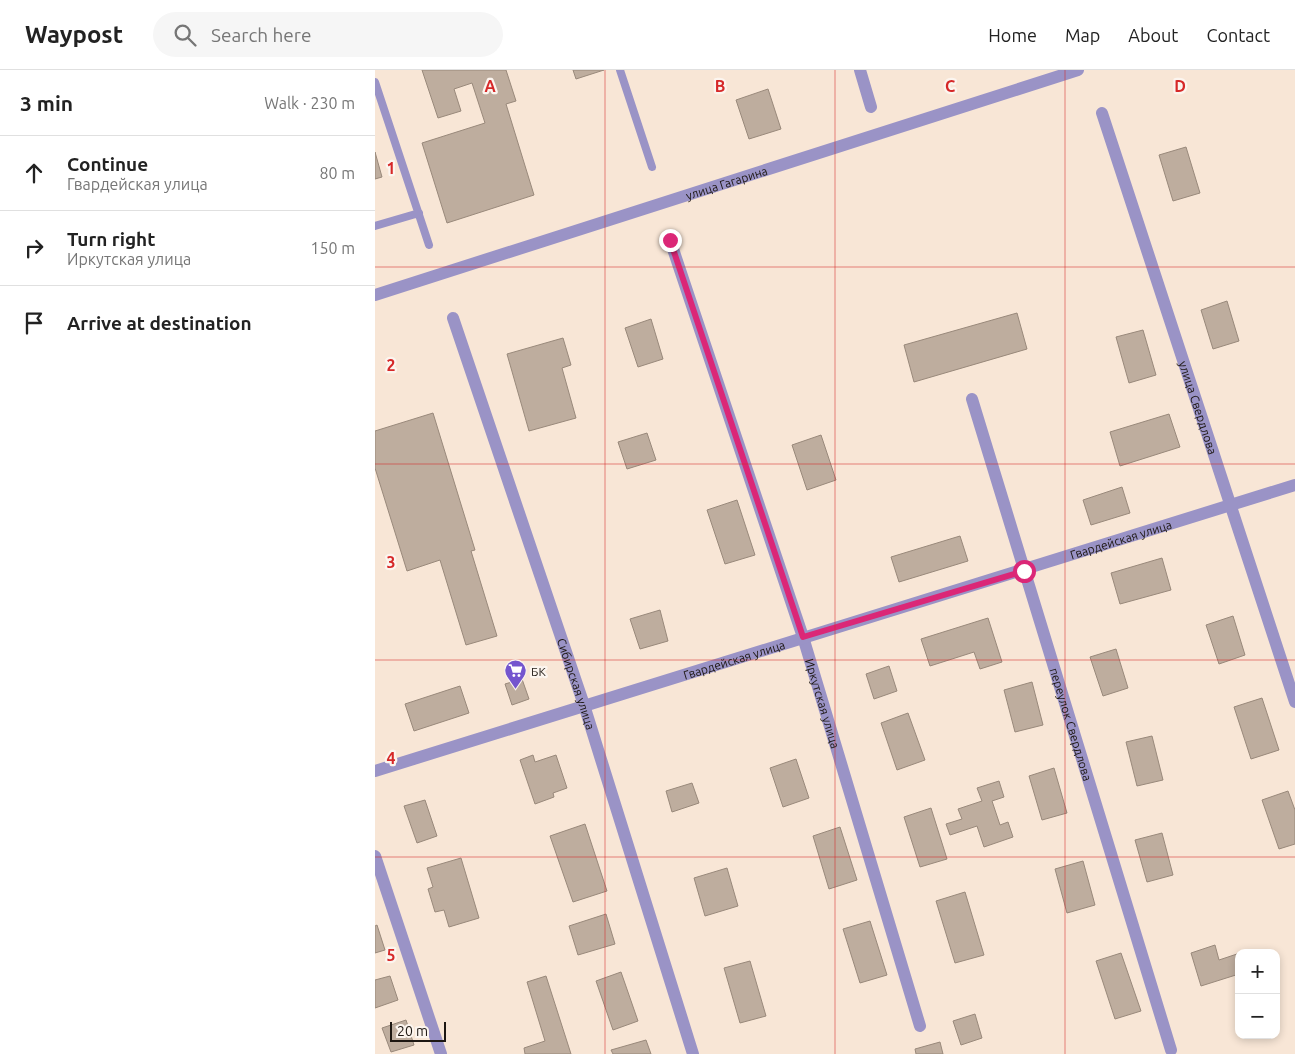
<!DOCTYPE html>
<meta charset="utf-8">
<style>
:root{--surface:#fff;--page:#f6f6f6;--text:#222;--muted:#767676;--line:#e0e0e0}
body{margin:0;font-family:Ubuntu,sans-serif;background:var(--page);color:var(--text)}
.controls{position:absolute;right:15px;bottom:15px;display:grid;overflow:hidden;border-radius:10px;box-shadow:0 2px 8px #0003}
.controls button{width:45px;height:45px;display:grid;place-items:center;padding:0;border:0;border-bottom:1px solid var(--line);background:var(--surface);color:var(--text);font:25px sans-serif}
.scale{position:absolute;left:15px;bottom:12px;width:56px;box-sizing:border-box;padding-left:5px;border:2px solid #1d1712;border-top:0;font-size:14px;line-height:18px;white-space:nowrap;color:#1d1712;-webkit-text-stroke:4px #fcf5ef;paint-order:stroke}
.stop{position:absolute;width:15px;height:15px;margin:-11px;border:4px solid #db2777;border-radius:50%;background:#fff}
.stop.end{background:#db2777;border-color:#fff;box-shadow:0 1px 5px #0008}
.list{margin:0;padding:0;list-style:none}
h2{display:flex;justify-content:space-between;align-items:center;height:65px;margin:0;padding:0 20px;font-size:21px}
h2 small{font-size:16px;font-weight:400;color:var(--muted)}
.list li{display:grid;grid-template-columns:32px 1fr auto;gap:15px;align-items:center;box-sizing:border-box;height:75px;padding:0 20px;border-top:1px solid var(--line)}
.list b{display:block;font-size:19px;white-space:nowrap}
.list p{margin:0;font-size:16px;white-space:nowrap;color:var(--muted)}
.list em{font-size:16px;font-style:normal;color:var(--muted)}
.icon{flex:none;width:28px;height:28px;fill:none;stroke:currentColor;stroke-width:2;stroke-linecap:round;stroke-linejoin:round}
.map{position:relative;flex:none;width:920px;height:984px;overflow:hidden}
header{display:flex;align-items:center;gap:30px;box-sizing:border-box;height:70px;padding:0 25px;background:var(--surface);border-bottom:1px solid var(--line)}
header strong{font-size:24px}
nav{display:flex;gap:28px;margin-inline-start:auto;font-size:18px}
.search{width:350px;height:45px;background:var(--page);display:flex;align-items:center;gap:12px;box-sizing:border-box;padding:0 18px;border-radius:28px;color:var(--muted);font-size:19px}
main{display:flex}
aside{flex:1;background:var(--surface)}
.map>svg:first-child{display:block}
.building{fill:#bead9e;stroke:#99897b}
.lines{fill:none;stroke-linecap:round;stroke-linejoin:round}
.service{stroke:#9a93c6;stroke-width:8}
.minor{stroke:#9a93c6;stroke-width:12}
.tertiary{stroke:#9a93c6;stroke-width:12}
.route{stroke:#db2777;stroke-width:6}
.grid{fill:none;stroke:#d62828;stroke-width:1;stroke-opacity:0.55}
.labels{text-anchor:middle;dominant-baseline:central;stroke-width:4.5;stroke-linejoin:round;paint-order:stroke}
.street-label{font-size:12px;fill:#1d1712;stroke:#fcf5ef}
.poi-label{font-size:12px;fill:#1d1712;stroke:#fcf5ef;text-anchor:start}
.grid-label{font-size:16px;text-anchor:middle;font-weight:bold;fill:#d62828;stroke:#fcf5ef;stroke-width:4.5;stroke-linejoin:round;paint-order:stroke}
</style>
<header>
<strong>Waypost</strong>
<div class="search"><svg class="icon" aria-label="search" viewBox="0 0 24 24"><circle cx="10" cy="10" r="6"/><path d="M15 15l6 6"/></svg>Search here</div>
<nav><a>Home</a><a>Map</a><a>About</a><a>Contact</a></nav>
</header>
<main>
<aside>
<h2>3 min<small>Walk · 230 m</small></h2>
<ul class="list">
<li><svg class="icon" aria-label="ahead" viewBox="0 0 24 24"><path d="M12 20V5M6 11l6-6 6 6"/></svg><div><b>Continue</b><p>Гвардейская улица</p></div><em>80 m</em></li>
<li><svg class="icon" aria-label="right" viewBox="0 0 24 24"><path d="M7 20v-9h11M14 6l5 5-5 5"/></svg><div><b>Turn right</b><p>Иркутская улица</p></div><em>150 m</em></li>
<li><svg class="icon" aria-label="arrive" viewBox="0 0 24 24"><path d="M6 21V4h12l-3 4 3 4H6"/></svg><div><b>Arrive at destination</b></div></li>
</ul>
</aside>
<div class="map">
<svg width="920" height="984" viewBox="0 0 920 984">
<rect width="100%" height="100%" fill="#f8e6d6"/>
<path class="building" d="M 47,0 L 131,0 L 141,31 L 131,34 L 159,125 L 72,153 L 47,73 L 110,53 L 97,13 L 79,19 L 86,41 L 63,48 Z
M 198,0 L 229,0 L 201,9 Z
M 393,19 L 406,59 L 374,69 L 361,30 Z
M 811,77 L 825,123 L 798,131 L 784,85 Z
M 0,82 L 7,107 L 0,109 Z
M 852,231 L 864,271 L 838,279 L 826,240 Z
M 642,243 L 652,279 L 539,312 L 529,275 Z
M 276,249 L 288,289 L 263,297 L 250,258 Z
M 768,260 L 781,305 L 754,313 L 741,267 Z
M 188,268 L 196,295 L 187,298 L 201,348 L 154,361 L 132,284 Z
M 58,343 L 100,480 L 96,481 L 122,566 L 91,575 L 65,490 L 32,501 L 0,398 L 0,361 Z
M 794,344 L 805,377 L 745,396 L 735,362 Z
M 272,363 L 281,390 L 252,399 L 243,372 Z
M 446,365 L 461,410 L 432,420 L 417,375 Z
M 747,417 L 755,443 L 716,455 L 708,430 Z
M 362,430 L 380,485 L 350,494 L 332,440 Z
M 585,466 L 593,491 L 524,512 L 516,487 Z
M 787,488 L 796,520 L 745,534 L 736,503 Z
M 285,540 L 293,571 L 265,579 L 255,549 Z
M 858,546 L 870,585 L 844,594 L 831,555 Z
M 613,548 L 627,592 L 605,599 L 599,582 L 555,596 L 546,569 Z
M 741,579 L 753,618 L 728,626 L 715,587 Z
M 514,596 L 522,621 L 499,629 L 491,604 Z
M 147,609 L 154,629 L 137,635 L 130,614 Z
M 657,612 L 668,655 L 640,662 L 629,620 Z
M 85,616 L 94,643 L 39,661 L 30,634 Z
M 887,628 L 904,680 L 876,689 L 859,637 Z
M 533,643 L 550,690 L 522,700 L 506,653 Z
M 777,666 L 788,710 L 762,716 L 751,672 Z
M 158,685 L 160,692 L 181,685 L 192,718 L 178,723 L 179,727 L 160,734 L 145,690 Z
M 421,689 L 434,728 L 408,737 L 395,698 Z
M 679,698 L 692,743 L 667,750 L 654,706 Z
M 624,711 L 629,727 L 617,731 L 625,755 L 633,752 L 638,767 L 609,777 L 602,756 L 575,765 L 571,754 L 587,749 L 583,739 L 607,731 L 602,718 Z
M 317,713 L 324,733 L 297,742 L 291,721 Z
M 913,721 L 920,740 L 920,774 L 904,779 L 887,730 Z
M 50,730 L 62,766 L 42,773 L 29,736 Z
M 556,738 L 572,789 L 545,797 L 529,747 Z
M 210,754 L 232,821 L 198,832 L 175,766 Z
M 465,757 L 482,810 L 454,819 L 438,766 Z
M 787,763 L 798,805 L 772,812 L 760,770 Z
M 86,788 L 104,848 L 74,857 L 69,840 L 60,842 L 53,819 L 58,817 L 52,798 Z
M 708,791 L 720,835 L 692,843 L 680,799 Z
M 352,798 L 363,836 L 330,846 L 319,808 Z
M 590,822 L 609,885 L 580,893 L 561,831 Z
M 231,844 L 240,874 L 203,885 L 194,856 Z
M 495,851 L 512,905 L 485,913 L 468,859 Z
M 2,855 L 10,880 L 0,883 L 0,856 Z
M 840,875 L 844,890 L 862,884 L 864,904 L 826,916 L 816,883 Z
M 746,883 L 766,941 L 740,949 L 721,891 Z
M 375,891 L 391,946 L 365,953 L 349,898 Z
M 246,902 L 263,951 L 238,960 L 221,911 Z
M 15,906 L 23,930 L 0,938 L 0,910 Z
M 171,906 L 196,984 L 150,984 L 149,978 L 170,971 L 152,912 Z
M 600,944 L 607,968 L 586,975 L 578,951 Z
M 31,950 L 39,975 L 16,982 L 7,958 Z
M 271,970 L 276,984 L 238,984 L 236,980 Z
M 565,972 L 568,984 L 541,984 L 540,979 Z"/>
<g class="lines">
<path class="service" d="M 245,0 L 277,97
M 0,12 L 54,175
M 0,156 L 44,143"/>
<g class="minor">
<path d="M 485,0 L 496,37"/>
<path id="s1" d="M 727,43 L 920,632"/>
<path id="s2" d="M 295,170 L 428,567 L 545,956"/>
<path id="s3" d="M 78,248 L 209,635 L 318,984"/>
<path id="s4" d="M 597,329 L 796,980"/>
<path id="s5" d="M 0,701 L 920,415"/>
<path d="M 0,786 L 66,984"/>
</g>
<path class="tertiary" id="s6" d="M 0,225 L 703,0"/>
</g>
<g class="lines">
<path class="route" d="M 295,170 L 428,567 L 649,501"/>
</g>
<path class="grid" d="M 230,0 L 230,984M 460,0 L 460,984M 690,0 L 690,984M 0,197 L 920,197M 0,394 L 920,394M 0,590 L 920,590M 0,787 L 920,787"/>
<defs>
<symbol id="supermarket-pin" viewBox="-11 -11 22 30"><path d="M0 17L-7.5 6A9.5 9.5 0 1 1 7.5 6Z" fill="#7455ce" stroke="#fcf5ef"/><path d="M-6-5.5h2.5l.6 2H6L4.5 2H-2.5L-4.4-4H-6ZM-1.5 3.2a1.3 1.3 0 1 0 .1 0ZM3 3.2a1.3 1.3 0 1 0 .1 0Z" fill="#fff"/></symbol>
</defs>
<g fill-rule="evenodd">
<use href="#supermarket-pin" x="128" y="588" width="25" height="34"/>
</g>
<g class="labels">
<g class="street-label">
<text stroke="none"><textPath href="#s6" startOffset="369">улица Гагарина</textPath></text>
<text stroke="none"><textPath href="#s1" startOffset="310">улица Свердлова</textPath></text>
<text stroke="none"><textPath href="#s5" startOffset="781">Гвардейская улица</textPath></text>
<text stroke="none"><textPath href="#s5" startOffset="376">Гвардейская улица</textPath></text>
<text stroke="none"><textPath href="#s3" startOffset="386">Сибирская улица</textPath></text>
<text stroke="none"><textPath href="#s2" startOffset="488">Иркутская улица</textPath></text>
<text stroke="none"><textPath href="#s4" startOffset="340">переулок Свердлова</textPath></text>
</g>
<g class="poi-label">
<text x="156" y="601">БК</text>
</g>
</g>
<g class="grid-label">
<text x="115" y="22">A</text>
<text x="345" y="22">B</text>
<text x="575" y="22">C</text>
<text x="805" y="22">D</text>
<text x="16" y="104">1</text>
<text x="16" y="301">2</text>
<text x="16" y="498">3</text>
<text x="16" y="694">4</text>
<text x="16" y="891">5</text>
</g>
</svg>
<div class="controls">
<button>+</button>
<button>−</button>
</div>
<div class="scale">20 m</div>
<div class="stop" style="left:649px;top:501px"></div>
<div class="stop end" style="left:295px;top:170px"></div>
</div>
</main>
